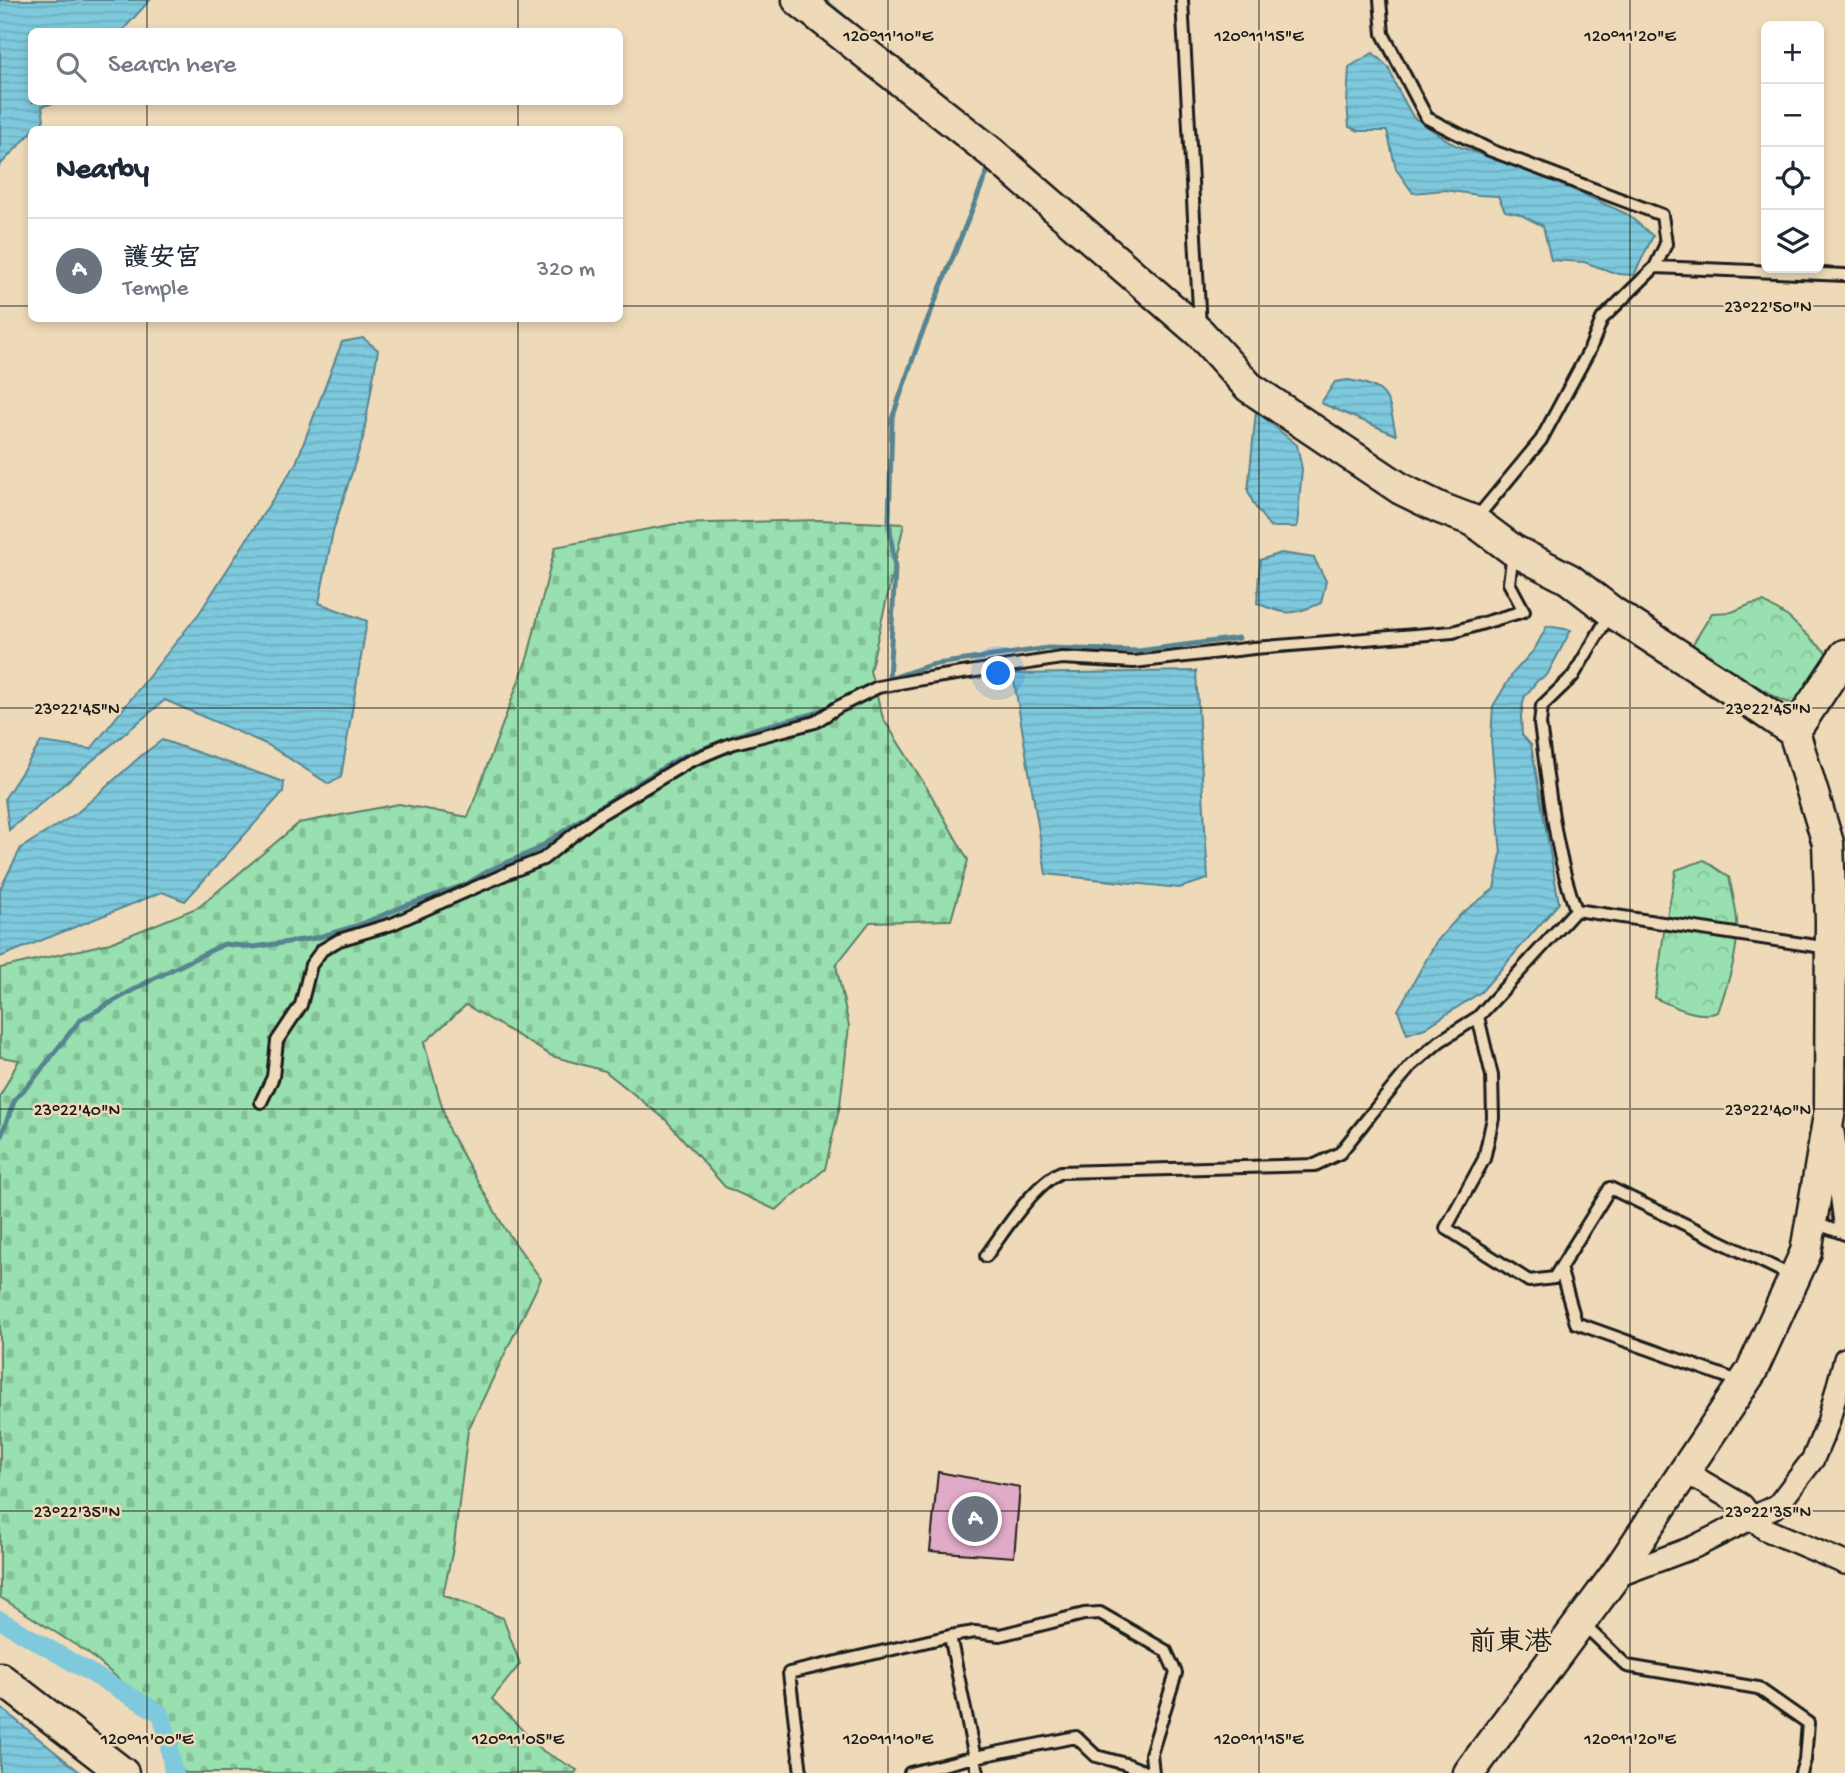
<!DOCTYPE html>
<meta charset="utf-8">
<style>
:root{--surface:#fff;--page:#f6f6f7;--text:#1f2937;--muted:#747a83;--line:#e0e1e3;--accent:#1c1c1c}
body{margin:0;font-family:"Gochi Hand","LXGW WenKai TC",sans-serif;background:var(--page);color:var(--text)}
.controls{position:absolute;right:21px;top:21px;display:grid;overflow:hidden;border-radius:10px;box-shadow:0 4px 10px #0003}
.controls button{width:63px;height:63px;display:grid;place-items:center;padding:0;border:0;border-bottom:2px solid var(--line);background:var(--surface);color:var(--text);font:35px sans-serif}
.you{position:absolute;left:999px;top:674px;width:24px;height:24px;margin:-18px;border:5px solid #fff;border-radius:50%;background:#1a73e8;box-shadow:0 0 0 10px #1a73e833}
.badge{display:grid;place-items:center;width:46px;height:46px;border-radius:50%;background:var(--accent);color:#fff;font-size:23px;font-weight:700}
.pin{position:absolute;translate:-50% -50%;border:4px solid #fff;box-shadow:0 2px 7px #0006}
.list{margin:0;padding:0;list-style:none}
h2{display:flex;justify-content:space-between;align-items:center;height:91px;margin:0;padding:0 28px;font-size:30px}
h2 small{font-size:23px;font-weight:400;color:var(--muted)}
.list li{display:grid;grid-template-columns:46px 1fr auto;gap:21px;align-items:center;box-sizing:border-box;height:105px;padding:0 28px;border-top:2px solid var(--line)}
.list b{display:block;font-size:26px;white-space:nowrap}
.list p{margin:0;font-size:23px;white-space:nowrap;color:var(--muted)}
.list em{font-size:23px;font-style:normal;color:var(--muted)}
.icon{flex:none;width:38px;height:38px;fill:none;stroke:currentColor;stroke-width:2;stroke-linecap:round;stroke-linejoin:round}
.map{position:relative;flex:none;width:1845px;height:1773px;overflow:hidden}
.search{position:absolute;background:var(--surface);box-shadow:0 4px 10px #0003;left:28px;top:28px;width:595px;height:77px;display:flex;align-items:center;gap:18px;box-sizing:border-box;padding:0 24px;border-radius:10px;color:var(--muted);font-size:26px}
.panel{position:absolute;background:var(--surface);box-shadow:0 4px 10px #0003;left:28px;top:126px;width:595px;height:196px;border-radius:10px}
.map>svg:first-child{display:block}
.cemetery{fill:url(#cemetery-stones);stroke:#5a7e66;stroke-width:2}
.park{fill:url(#park-crowns);stroke:#5a7e66;stroke-width:2}
.water{fill:url(#water-rules);stroke:#578490;stroke-width:2}
.lines{fill:none;stroke-linecap:round;stroke-linejoin:round}
.stream{stroke:#578490;stroke-width:5}
.canal{stroke:#7ec9dd;stroke-width:18}
.building{fill:#e0abc6;stroke:#1c1c1c;stroke-width:2}
.lane-casing{stroke:#1c1c1c;stroke-width:16}
.street-casing{stroke:#1c1c1c;stroke-width:26}
.secondary-casing{stroke:#1c1c1c;stroke-width:35}
.lane{stroke:#eedab8;stroke-width:10}
.street{stroke:#eedab8;stroke-width:21}
.secondary{stroke:#eedab8;stroke-width:30}
.ticks{fill:none;stroke:#1c1c1c;stroke-width:2;stroke-opacity:0.45}
.labels{text-anchor:middle;dominant-baseline:central;stroke-width:5;stroke-linejoin:round;paint-order:stroke}
.quarter-label{font-size:28px;fill:#1c1c1c;stroke:#eedab8}
.ticks-label{font-size:18px;text-anchor:middle;fill:#1c1c1c;stroke:#eedab8;stroke-width:5;stroke-linejoin:round;paint-order:stroke}
</style>
<div class="map">
<svg width="1845" height="1773" viewBox="0 0 1845 1773">
<defs>
<pattern id="cemetery-stones" width="16" height="16" patternUnits="userSpaceOnUse" patternTransform="scale(1.75)"><rect width="16" height="16" fill="#98e0af"/><path d="M2 7V4a2 2 0 0 1 4 0v3zM10 15v-3a2 2 0 0 1 4 0v3z" fill="#82c096"/></pattern>
<pattern id="park-crowns" width="20" height="18" patternUnits="userSpaceOnUse" patternTransform="scale(1.75)"><rect width="20" height="18" fill="#98e0af"/><path d="M2 6a3 3 0 1 1 6 0M12 15a3 3 0 1 1 6 0" fill="none" stroke="#82c096"/></pattern>
<pattern id="water-rules" width="6" height="5" patternUnits="userSpaceOnUse" patternTransform="scale(1.75)"><rect width="6" height="5" fill="#7ec9dd"/><path d="M0 2.5h6" fill="none" stroke="#6cacbd"/></pattern>
</defs>
<rect width="100%" height="100%" fill="#eedab8"/>
<filter id="ink" filterUnits="userSpaceOnUse"><feTurbulence type="fractalNoise" baseFrequency=".0143" numOctaves="2"/><feDisplacementMap in="SourceGraphic" scale="14" xChannelSelector="R" yChannelSelector="G"/><feConvolveMatrix kernelMatrix="1 2 1 2 8 2 1 2 1" color-interpolation-filters="sRGB"/></filter>
<g filter="url(#ink)">
<path class="cemetery" d="M 819,520 L 904,524 L 870,671 L 883,718 L 930,793 L 968,860 L 951,920 L 870,922 L 836,965 L 849,1026 L 840,1105 L 825,1169 L 776,1210 L 725,1187 L 666,1120 L 605,1071 L 552,1056 L 466,1005 L 424,1043 L 449,1131 L 505,1229 L 541,1279 L 468,1430 L 454,1544 L 443,1595 L 503,1618 L 520,1664 L 492,1699 L 543,1751 L 577,1770 L 575,1773 L 185,1773 L 170,1758 L 160,1714 L 88,1653 L 0,1597 L 0,1096 L 19,1060 L 0,1057 L 0,968 L 110,943 L 199,907 L 299,823 L 399,804 L 468,817 L 528,656 L 555,547 L 675,524 Z"/>
<path class="park" d="M 1764,602 L 1788,617 L 1830,656 L 1794,705 L 1779,699 L 1691,647 L 1712,613 L 1732,612 L 1751,604 Z
M 1704,860 L 1729,877 C 1732,891 1736,906 1737,921 C 1739,952 1728,983 1718,1012 C 1699,1020 1673,1006 1655,998 L 1664,932 L 1676,870 Z"/>
<path class="water" d="M 0,0 L 150,0 L 122,31 L 32,32 L 32,102 L 60,102 L 42,106 L 44,120 L 35,129 L 32,130 L 31,133 L 0,165 Z
M 1373,53 L 1389,68 L 1396,86 L 1413,117 L 1455,145 L 1554,181 L 1627,214 L 1653,236 L 1634,275 L 1618,274 L 1584,262 L 1551,260 L 1543,226 L 1519,214 L 1505,211 L 1498,196 L 1478,195 L 1445,190 L 1413,193 L 1396,169 L 1387,131 L 1359,131 L 1349,127 L 1347,103 L 1349,67 Z
M 363,338 L 378,350 L 363,438 L 333,531 L 319,603 L 367,621 L 341,777 L 329,784 L 268,745 L 165,700 L 9,830 L 5,798 L 41,742 L 91,749 L 200,612 L 296,463 L 342,342 Z
M 1348,380 C 1390,387 1388,396 1396,435 L 1321,403 L 1335,382 Z
M 1256,411 L 1297,445 L 1302,469 L 1297,527 L 1270,527 L 1254,505 L 1248,491 Z
M 1281,553 L 1314,558 L 1326,581 L 1321,603 C 1293,615 1286,616 1257,603 L 1260,560 Z
M 1547,626 L 1571,630 L 1547,675 L 1537,681 L 1524,698 L 1521,716 L 1522,735 L 1531,745 L 1559,903 L 1481,992 L 1425,1028 L 1407,1034 L 1398,1010 L 1436,942 L 1461,914 L 1494,889 L 1501,854 L 1491,739 L 1493,706 L 1513,673 L 1534,650 Z
M 1196,671 L 1208,879 L 1179,888 L 1046,874 L 1013,674 Z
M 162,740 L 284,782 L 283,792 L 185,901 L 162,892 L 0,957 L 0,889 L 21,848 L 77,813 L 142,755 Z
M 0,1707 L 81,1773 L 0,1773 Z"/>
<g class="lines">
<path class="stream" d="M 824,0 L 862,32
M 889,680 L 895,569 L 889,521 L 892,419 L 919,341 L 988,170
M 880,682 L 930,665 L 1048,648 L 1138,651 L 1239,638
M 0,1139 L 15,1099 L 33,1080 L 80,1020 L 153,979 L 224,944 L 254,947 L 316,938 L 359,925 L 407,905 L 467,884 L 490,870 L 536,850 L 593,811 L 681,757 L 754,729 L 813,714 L 833,705"/>
<path class="canal" d="M 0,1620 L 161,1714 L 167,1735 L 173,1771 L 175,1773"/>
</g>
<path class="building" d="M 938,1472 L 1020,1487 L 1014,1557 L 930,1551 Z"/>
<g class="lines">
<defs>
<path id="lane" d="M 1182,0 L 1200,327
M 1380,0 L 1383,34 L 1427,118 L 1490,150 L 1662,215 L 1666,244 L 1655,267
M 1474,521 L 1541,440 L 1590,349 L 1602,319 L 1655,267 L 1845,275
M 1610,614 L 1573,676 L 1542,706 L 1540,724 C 1549,786 1554,851 1576,910 L 1829,948
M 1478,1017 L 1492,1076 L 1493,1118 L 1484,1159 L 1446,1228 L 1529,1281 L 1554,1278 L 1610,1188 L 1792,1276
M 261,1102 L 273,1077 L 277,1041 L 301,1005 L 311,965 L 322,950 L 339,940 L 392,924 L 510,872 L 543,859 L 597,816 L 688,762 L 731,744 L 815,722 L 838,707 L 878,687 L 916,680 L 1062,658 L 1134,662 L 1254,648 L 1453,632 L 1524,611 L 1509,583 L 1513,553
M 1812,1222 L 1845,1234
M 986,1256 C 1005,1230 1033,1185 1061,1172 L 1315,1165 L 1340,1153 L 1371,1114 L 1411,1066 L 1440,1041 L 1478,1017 L 1576,910
M 1560,1268 L 1576,1323 L 1741,1382
M 1583,1624 L 1627,1666 L 1758,1688 L 1808,1723 L 1805,1760 L 1801,1773
M 950,1636 L 978,1773
M 801,1773 L 789,1673 L 950,1636 L 975,1632 L 1000,1635 L 1084,1614 L 1100,1613 L 1166,1651 L 1176,1673 L 1151,1754 L 1153,1773
M 910,1773 L 975,1757 L 1076,1737 L 1096,1756 L 1126,1764 L 1148,1773"/>
<path id="street" d="M 1833,1132 L 1845,1223
M 1684,1471 L 1742,1505 L 1752,1518 L 1765,1529 L 1845,1563
M 1614,1577 L 1694,1547 L 1778,1505 L 1813,1459 L 1828,1423 L 1845,1359"/>
<path id="secondary" d="M 798,0 L 991,152 L 1200,333 L 1249,387 L 1401,489 L 1440,508 L 1474,521 L 1513,550 L 1569,579 L 1612,612 L 1743,697 L 1794,732
M 0,1678 L 123,1773
M 1469,1773 L 1614,1577 L 1751,1372 L 1806,1252 L 1830,1109 L 1831,920 L 1828,843 L 1794,732 L 1845,655"/>
</defs>
<use href="#lane" class="lane-casing"/>
<use href="#street" class="street-casing"/>
<use href="#secondary" class="secondary-casing"/>
<use href="#lane" class="lane"/>
<use href="#street" class="street"/>
<use href="#secondary" class="secondary"/>
</g>
</g>
<path class="ticks" d="M 147,0 L 147,32M 518,0 L 518,32M 888,0 L 888,1773M 1259,0 L 1259,1773M 1630,0 L 1630,1773M 147,102 L 147,130M 518,102 L 518,130M 0,306 L 32,306M 620,306 L 1845,306M 147,318 L 147,1773M 518,318 L 518,1773M 0,708 L 1845,708M 0,1109 L 1845,1109M 0,1511 L 1845,1511"/>
<g class="labels">
<g class="quarter-label">
<text x="1510" y="1644">前東港</text>
</g>
</g>
<g class="ticks-label">
<text x="888" y="41">120°11'10"E</text>
<text x="1259" y="41">120°11'15"E</text>
<text x="1630" y="41">120°11'20"E</text>
<text x="1768" y="312">23°22'50"N</text>
<text x="77" y="714">23°22'45"N</text>
<text x="1768" y="714">23°22'45"N</text>
<text x="77" y="1115">23°22'40"N</text>
<text x="1768" y="1115">23°22'40"N</text>
<text x="77" y="1517">23°22'35"N</text>
<text x="1768" y="1517">23°22'35"N</text>
<text x="147" y="1744">120°11'00"E</text>
<text x="518" y="1744">120°11'05"E</text>
<text x="888" y="1744">120°11'10"E</text>
<text x="1259" y="1744">120°11'15"E</text>
<text x="1630" y="1744">120°11'20"E</text>
</g>
</svg>
<div class="controls">
<button>+</button>
<button>−</button>
<button><svg class="icon" aria-label="locate" viewBox="0 0 24 24"><circle cx="12" cy="12" r="6"/><path d="M12 2v4M12 18v4M2 12h4M18 12h4"/></svg></button>
<button><svg class="icon" aria-label="layers" viewBox="0 0 24 24"><path d="M12 4l9 5-9 5-9-5zM3 14l9 5 9-5"/></svg></button>
</div>
<div class="you"></div>
<div class="pin badge" style="left:975px;top:1519px;background:#6b7280">A</div>
<div class="search"><svg class="icon" aria-label="search" viewBox="0 0 24 24"><circle cx="10" cy="10" r="6"/><path d="M15 15l6 6"/></svg>Search here</div>
<section class="panel">
<h2>Nearby<small></small></h2>
<ul class="list">
<li><span class="badge" style="background:#6b7280">A</span><div><b>護安宮</b><p>Temple</p></div><em>320 m</em></li>
</ul>
</section>
</div>
